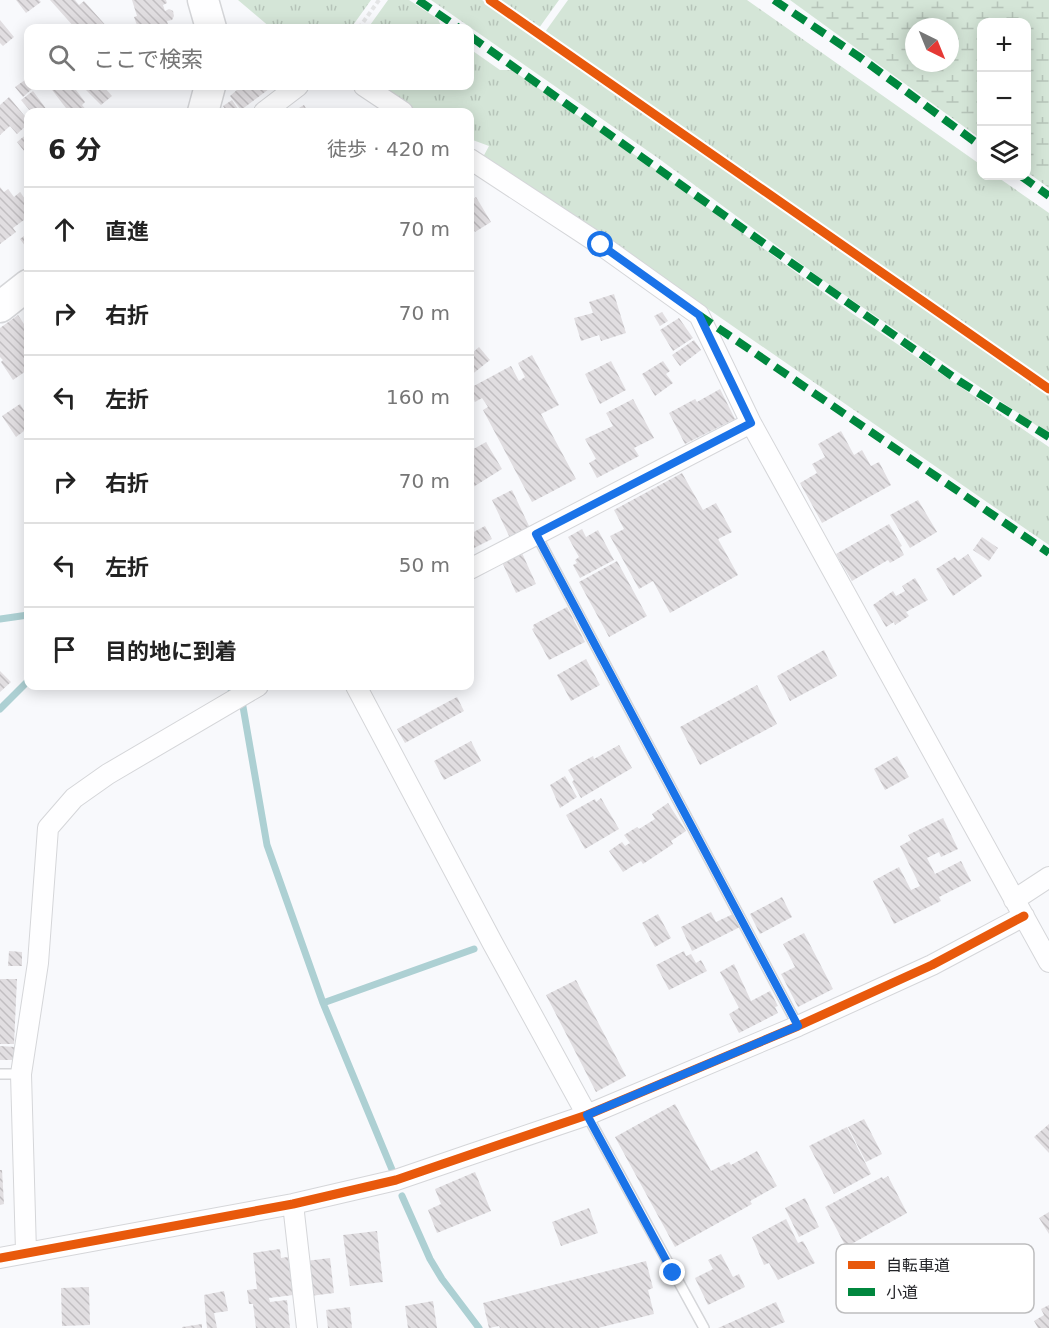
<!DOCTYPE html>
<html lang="ja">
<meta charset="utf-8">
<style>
:root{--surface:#fff;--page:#f2f2f2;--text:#222;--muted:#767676;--line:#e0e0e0}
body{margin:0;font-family:"DejaVu Sans","Noto Sans JP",sans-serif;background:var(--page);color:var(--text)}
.controls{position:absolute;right:18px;top:18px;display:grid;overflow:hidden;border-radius:12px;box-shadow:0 3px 15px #0003}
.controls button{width:54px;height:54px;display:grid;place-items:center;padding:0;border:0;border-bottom:2px solid var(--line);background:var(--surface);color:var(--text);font:30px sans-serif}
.compass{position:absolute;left:905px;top:18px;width:54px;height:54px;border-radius:50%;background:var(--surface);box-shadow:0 3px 15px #0003;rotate:137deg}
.stop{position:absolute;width:18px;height:18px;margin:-14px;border:4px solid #1a73e8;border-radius:50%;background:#fff}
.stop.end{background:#1a73e8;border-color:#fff;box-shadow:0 2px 6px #0008}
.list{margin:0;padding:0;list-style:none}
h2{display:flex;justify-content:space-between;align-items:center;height:78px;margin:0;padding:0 24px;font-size:26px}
h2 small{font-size:20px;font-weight:400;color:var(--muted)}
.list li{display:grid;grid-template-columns:39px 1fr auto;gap:18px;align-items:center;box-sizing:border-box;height:84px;padding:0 24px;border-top:2px solid var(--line)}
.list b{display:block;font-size:22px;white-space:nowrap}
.list em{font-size:20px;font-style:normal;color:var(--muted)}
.icon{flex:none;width:33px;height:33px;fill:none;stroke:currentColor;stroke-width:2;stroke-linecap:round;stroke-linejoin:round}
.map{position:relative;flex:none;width:1049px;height:1328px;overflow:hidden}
.search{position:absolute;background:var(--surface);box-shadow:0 3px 15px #0003;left:24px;top:24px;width:450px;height:66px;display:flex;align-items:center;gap:15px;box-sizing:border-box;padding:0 21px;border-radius:12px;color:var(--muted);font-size:22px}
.panel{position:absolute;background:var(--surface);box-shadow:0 3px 15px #0003;left:24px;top:108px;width:450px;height:582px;border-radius:12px}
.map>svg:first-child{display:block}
.grass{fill:url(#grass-tufts)}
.wetland{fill:url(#wetland-marsh);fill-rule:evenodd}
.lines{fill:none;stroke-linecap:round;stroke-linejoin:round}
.stream{stroke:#add0d3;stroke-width:7}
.building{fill:url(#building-back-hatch)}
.service-casing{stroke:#d5d6d9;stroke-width:12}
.minor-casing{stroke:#d5d6d9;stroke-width:22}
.primary-casing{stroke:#d5d6d9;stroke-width:33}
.path{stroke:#e4e5e6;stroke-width:4;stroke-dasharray:4.5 3;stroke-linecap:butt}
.service{stroke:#fefeff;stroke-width:9}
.minor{stroke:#fefeff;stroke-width:20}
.primary{stroke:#fefeff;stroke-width:30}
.quiet{stroke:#00873e;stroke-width:8;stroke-dasharray:15 8;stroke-linecap:butt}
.cycleway-casing{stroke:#fff;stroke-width:13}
.cycleway{stroke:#e8590c;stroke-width:9}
.route{stroke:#1a73e8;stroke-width:8}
.key{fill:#fff;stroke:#bdbdbe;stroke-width:1.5}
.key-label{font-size:16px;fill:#232428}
</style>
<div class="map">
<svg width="1049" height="1328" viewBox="0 0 1049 1328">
<defs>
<pattern id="grass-tufts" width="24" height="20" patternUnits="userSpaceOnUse" patternTransform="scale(1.5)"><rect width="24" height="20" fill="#d4e5d7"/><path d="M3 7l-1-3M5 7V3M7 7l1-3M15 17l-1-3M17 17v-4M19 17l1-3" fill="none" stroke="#b6c4b9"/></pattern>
<pattern id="wetland-marsh" width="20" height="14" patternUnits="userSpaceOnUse" patternTransform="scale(1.5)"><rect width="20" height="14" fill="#d4e5d7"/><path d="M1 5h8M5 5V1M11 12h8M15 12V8" fill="none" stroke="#b6c4b9"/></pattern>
<pattern id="building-back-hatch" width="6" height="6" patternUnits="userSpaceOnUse" patternTransform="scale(1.5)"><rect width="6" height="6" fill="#e1dee1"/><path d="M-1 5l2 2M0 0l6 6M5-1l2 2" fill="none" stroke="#c1bec1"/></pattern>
</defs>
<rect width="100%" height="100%" fill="#f8f9fc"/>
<path class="grass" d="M 238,0 L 371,0 L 351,28 L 271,28 Z
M 388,0 L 409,0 L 438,19 L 442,28 L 368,28 Z
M 431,0 L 482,0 L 1049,393 L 1049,434 L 827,283 L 658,158 Z
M 499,0 L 559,0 L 539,28 Z
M 568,0 L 747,0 L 981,165 L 982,176 L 996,176 L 1049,213 L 1049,382 L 545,32 Z
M 470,49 L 500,70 L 512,70 L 645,162 L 853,314 L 1049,447 L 1049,545 L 617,246 L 483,157 L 489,146 L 470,139 L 470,112 L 416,112 L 377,86 L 470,86 Z"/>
<path class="wetland" d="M 790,0 L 1049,0 L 1049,188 L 1027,172 L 1026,22 L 982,22 L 981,139 ZM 914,27 L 950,27 L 950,63 L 914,63 Z"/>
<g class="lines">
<path class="stream" d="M 0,619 L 28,615
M 228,686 L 234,691
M 242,701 L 267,845 L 323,1003 L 474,949
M 0,709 L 28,681
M 323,1003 L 393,1172
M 402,1196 L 430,1259 L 442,1279 L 479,1328"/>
</g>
<path class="building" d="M 16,0 L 39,0 L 41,2 L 26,13 Z
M 50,0 L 75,0 L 79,5 L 84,1 L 108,28 L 75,28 Z
M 132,0 L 166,0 L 167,3 L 163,5 L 165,11 L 169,9 L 173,11 L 174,16 L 172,20 L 167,21 L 169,28 L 138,28 L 134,17 L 137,16 Z
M 0,20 L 14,37 L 3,46 L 0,43 Z
M 25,80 L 32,89 L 23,97 L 15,87 Z
M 49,86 L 73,86 L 85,102 L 82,105 L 88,112 L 69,112 Z
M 82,86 L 103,86 L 112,96 L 101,105 Z
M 235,86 L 273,86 L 241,110 L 230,96 L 238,89 Z
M 33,91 L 47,110 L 44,112 L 31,112 L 21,100 Z
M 9,97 L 28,120 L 28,124 L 17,134 L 10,126 L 0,135 L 0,105 Z
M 232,100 L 240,112 L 227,112 L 223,106 Z
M 304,105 L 308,112 L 292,112 Z
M 28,133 L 28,156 L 17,142 Z
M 0,187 L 4,192 L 8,189 L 14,197 L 20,192 L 28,203 L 28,217 L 13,228 L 16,232 L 0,244 Z
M 476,197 L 491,222 L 475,232 L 470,222 L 470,201 Z
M 28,233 L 28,250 L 20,239 Z
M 614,294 L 626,333 L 601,341 L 599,335 L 581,341 L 574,318 L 593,313 L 589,302 Z
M 662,312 L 668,321 L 660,326 L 654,316 Z
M 18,315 L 28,330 L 28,374 L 26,371 L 13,380 L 1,362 L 3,360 L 0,357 L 0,328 Z
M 679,318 L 693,338 L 673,351 L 660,330 Z
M 694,340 L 701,350 L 680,366 L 672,355 Z
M 479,347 L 490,360 L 470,376 L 470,355 Z
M 532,355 L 559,405 L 541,414 L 576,479 L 532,502 L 483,410 L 488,407 L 482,398 L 475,402 L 470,391 L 470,388 L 511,366 L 519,381 L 525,377 L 518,363 Z
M 611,361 L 626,390 L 600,404 L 585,374 Z
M 663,361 L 670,371 L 666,374 L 673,383 L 655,396 L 642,374 Z
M 720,389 L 735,419 L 685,444 L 669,413 L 695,399 L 697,402 Z
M 633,399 L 654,438 L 634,448 L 639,456 L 597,478 L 589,463 L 596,459 L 585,439 L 613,426 L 606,413 Z
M 20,404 L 28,417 L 28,428 L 16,437 L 2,416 Z
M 841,431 L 854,455 L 862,450 L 871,466 L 879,462 L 891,485 L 822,523 L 800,483 L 817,473 L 812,464 L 825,457 L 818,444 Z
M 486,442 L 502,469 L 470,489 L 470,451 Z
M 682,473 L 703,510 L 716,503 L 732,532 L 718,539 L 738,575 L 670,613 L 653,581 L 639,589 L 610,536 L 624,529 L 614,510 Z
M 512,490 L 530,528 L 510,538 L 492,500 Z
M 918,500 L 937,532 L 910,548 L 890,515 Z
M 889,524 L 902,546 L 900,547 L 904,555 L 890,563 L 888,560 L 852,581 L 836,554 Z
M 485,526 L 492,539 L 470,550 L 470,534 Z
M 582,529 L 586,537 L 598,530 L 614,560 L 580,578 L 573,565 L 577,563 L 575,560 L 579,557 L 568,537 Z
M 982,537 L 998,548 L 989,561 L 973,550 Z
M 522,553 L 536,584 L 516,593 L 502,562 Z
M 968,554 L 982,576 L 953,596 L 936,569 L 955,557 L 958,561 Z
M 617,561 L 647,616 L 609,637 L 579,582 Z
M 915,578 L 928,600 L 906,612 L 909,616 L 895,625 L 894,622 L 886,627 L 873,605 L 893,591 L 896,596 L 905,591 L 902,586 Z
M 567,607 L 585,642 L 549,660 L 532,629 L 534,628 L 533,625 Z
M 824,650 L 837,676 L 790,701 L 777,676 Z
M 586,659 L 600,685 L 571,701 L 557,675 Z
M 0,671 L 11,682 L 0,692 Z
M 757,685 L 777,724 L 700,765 L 680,727 Z
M 457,697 L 464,711 L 405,743 L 397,729 Z
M 471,741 L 481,761 L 444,780 L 434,761 Z
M 619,745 L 632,768 L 581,798 L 572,782 L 574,780 L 568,770 L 593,756 L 594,759 Z
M 897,756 L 909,777 L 885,790 L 874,769 Z
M 565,776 L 577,797 L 560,808 L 550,785 Z
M 601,798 L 619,829 L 585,849 L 566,815 L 595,799 L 596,802 Z
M 668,803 L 686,831 L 671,841 L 673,844 L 643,864 L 641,861 L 623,872 L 609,851 L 622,842 L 625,846 L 630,843 L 624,835 L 637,827 L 639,829 L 655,819 L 652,814 Z
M 943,818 L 958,849 L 941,857 L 939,852 L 927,858 L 935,874 L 961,861 L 971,881 L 939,897 L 941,901 L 894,924 L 873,881 L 899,867 L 911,890 L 920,886 L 900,846 L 911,840 L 908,835 Z
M 782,897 L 792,917 L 760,934 L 750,914 Z
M 711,912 L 716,922 L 733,914 L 740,927 L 692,951 L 681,927 Z
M 658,914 L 671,938 L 655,947 L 642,923 Z
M 804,933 L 833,989 L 798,1007 L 781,974 L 795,967 L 783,944 Z
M 9,951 L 22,952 L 22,966 L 8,966 Z
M 684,951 L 686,956 L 691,954 L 696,963 L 701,960 L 707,971 L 669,990 L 656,965 Z
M 734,964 L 751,1001 L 770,991 L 778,1006 L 775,1007 L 778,1013 L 739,1033 L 729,1014 L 739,1008 L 720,972 Z
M 0,979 L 17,979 L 14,1044 L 0,1044 Z
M 576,980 L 626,1076 L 596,1092 L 546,995 Z
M 0,1046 L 15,1047 L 14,1060 L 0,1060 Z
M 675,1104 L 711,1171 L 729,1162 L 731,1165 L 757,1151 L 777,1186 L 750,1201 L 752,1204 L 675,1247 L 615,1137 Z
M 864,1119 L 882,1154 L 866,1162 L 848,1127 Z
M 1049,1124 L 1049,1153 L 1034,1137 Z
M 847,1127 L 871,1174 L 834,1194 L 809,1146 Z
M 0,1170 L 2,1170 L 4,1204 L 0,1205 Z
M 475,1172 L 491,1211 L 437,1233 L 428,1210 L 441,1204 L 435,1189 Z
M 888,1176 L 907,1213 L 846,1247 L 825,1207 L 882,1177 L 883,1179 Z
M 805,1198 L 819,1227 L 799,1237 L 785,1208 Z
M 589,1208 L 598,1233 L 561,1246 L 552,1222 Z
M 1049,1212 L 1049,1234 L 1039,1218 Z
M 786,1219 L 798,1243 L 803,1241 L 815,1263 L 778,1280 L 769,1263 L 764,1265 L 752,1237 Z
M 377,1231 L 383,1282 L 350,1286 L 343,1235 Z
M 280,1249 L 281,1258 L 288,1257 L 293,1295 L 269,1298 L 270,1302 L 287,1300 L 290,1328 L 256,1328 L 253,1304 L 249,1304 L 247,1290 L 257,1289 L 253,1253 Z
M 721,1254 L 733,1277 L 739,1274 L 745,1287 L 708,1305 L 695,1278 L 713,1269 L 708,1260 Z
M 330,1258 L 334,1293 L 310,1296 L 306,1261 Z
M 646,1261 L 653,1288 L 648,1290 L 654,1314 L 598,1328 L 500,1328 L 499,1326 L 489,1328 L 483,1303 Z
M 89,1287 L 90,1325 L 62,1326 L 61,1288 Z
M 224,1291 L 228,1311 L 214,1313 L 217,1328 L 207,1328 L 204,1295 Z
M 433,1301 L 437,1328 L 408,1328 L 405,1306 Z
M 776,1302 L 785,1322 L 770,1328 L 718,1328 Z
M 1049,1305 L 1049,1328 L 1038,1328 L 1034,1321 L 1044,1315 L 1041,1309 Z
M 350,1307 L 352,1328 L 328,1328 L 326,1310 Z
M 202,1324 L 202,1328 L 182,1328 L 182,1327 Z"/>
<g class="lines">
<defs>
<path id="service" d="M 536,534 L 798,1026
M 0,1074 L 21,1074
M 587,1115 L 704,1328"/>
<path id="minor" d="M 364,86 L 403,112
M 264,112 L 298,86
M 470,159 L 601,245 L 699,315 L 751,423 L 1049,962
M 470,569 L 751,423
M 356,686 L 492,942 L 587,1115
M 1014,900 L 1049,877
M 293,1204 L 307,1328
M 26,1252 L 21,1074 L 38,963 L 48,828 L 74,798 L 108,774 L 258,686
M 0,1258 L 293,1204 L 396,1180 L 469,1155 L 587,1115 L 798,1026 L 932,965 L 1024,916"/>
<path id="primary" d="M 203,0 L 211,28
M 203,112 L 210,86
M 0,307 L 28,285"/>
</defs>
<use href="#service" class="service-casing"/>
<use href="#minor" class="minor-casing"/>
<use href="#primary" class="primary-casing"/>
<path class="path" d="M 359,28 L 379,0"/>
<use href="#service" class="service"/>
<use href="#minor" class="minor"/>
<use href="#primary" class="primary"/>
<path class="quiet" d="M 418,0 L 459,28
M 774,0 L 858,56 L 982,147
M 470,36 L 959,381 L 1049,437
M 1021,176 L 1049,196
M 699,315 L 1049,553"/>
<defs>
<path id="cycleway" d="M 490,0 L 1049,389
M 0,1258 L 293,1204 L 396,1180 L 469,1155 L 587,1115 L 798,1026 L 932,965 L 1024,916"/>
</defs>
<use href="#cycleway" class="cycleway-casing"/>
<use href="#cycleway" class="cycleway"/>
</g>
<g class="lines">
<path class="route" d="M 601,245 L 699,315 L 751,423 L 536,534 L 798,1026 L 587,1115 L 673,1273"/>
</g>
<rect x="836" y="1244" width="198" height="69" rx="9" class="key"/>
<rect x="848" y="1261" width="27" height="8" fill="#e8590c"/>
<rect x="848" y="1288" width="27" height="8" fill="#00873e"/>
<g class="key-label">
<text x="886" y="1271">自転車道</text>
<text x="886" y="1298">小道</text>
</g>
</svg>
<div class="controls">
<button>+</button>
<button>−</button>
<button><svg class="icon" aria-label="layers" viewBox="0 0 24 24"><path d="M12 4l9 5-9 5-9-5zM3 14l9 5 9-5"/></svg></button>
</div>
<svg class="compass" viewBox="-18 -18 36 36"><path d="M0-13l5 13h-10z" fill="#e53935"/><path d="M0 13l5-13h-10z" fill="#767676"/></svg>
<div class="stop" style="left:601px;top:245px"></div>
<div class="stop end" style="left:673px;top:1273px"></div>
<div class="search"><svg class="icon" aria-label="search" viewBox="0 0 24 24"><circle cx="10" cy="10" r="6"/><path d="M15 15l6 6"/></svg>ここで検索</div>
<section class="panel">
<h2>6 分<small>徒歩 · 420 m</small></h2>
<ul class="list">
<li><svg class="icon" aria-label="ahead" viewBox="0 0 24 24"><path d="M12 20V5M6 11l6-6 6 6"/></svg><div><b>直進</b></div><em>70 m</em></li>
<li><svg class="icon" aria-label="right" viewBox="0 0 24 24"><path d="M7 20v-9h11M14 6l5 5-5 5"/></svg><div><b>右折</b></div><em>70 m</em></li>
<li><svg class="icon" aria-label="left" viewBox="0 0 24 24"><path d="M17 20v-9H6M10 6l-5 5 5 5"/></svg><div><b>左折</b></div><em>160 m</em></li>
<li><svg class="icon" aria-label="right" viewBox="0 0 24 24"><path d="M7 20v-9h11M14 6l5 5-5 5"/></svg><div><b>右折</b></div><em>70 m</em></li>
<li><svg class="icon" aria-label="left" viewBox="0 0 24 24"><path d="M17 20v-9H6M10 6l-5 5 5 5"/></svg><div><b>左折</b></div><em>50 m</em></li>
<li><svg class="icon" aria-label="arrive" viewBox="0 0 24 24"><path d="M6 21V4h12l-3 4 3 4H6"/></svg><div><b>目的地に到着</b></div></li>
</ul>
</section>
</div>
